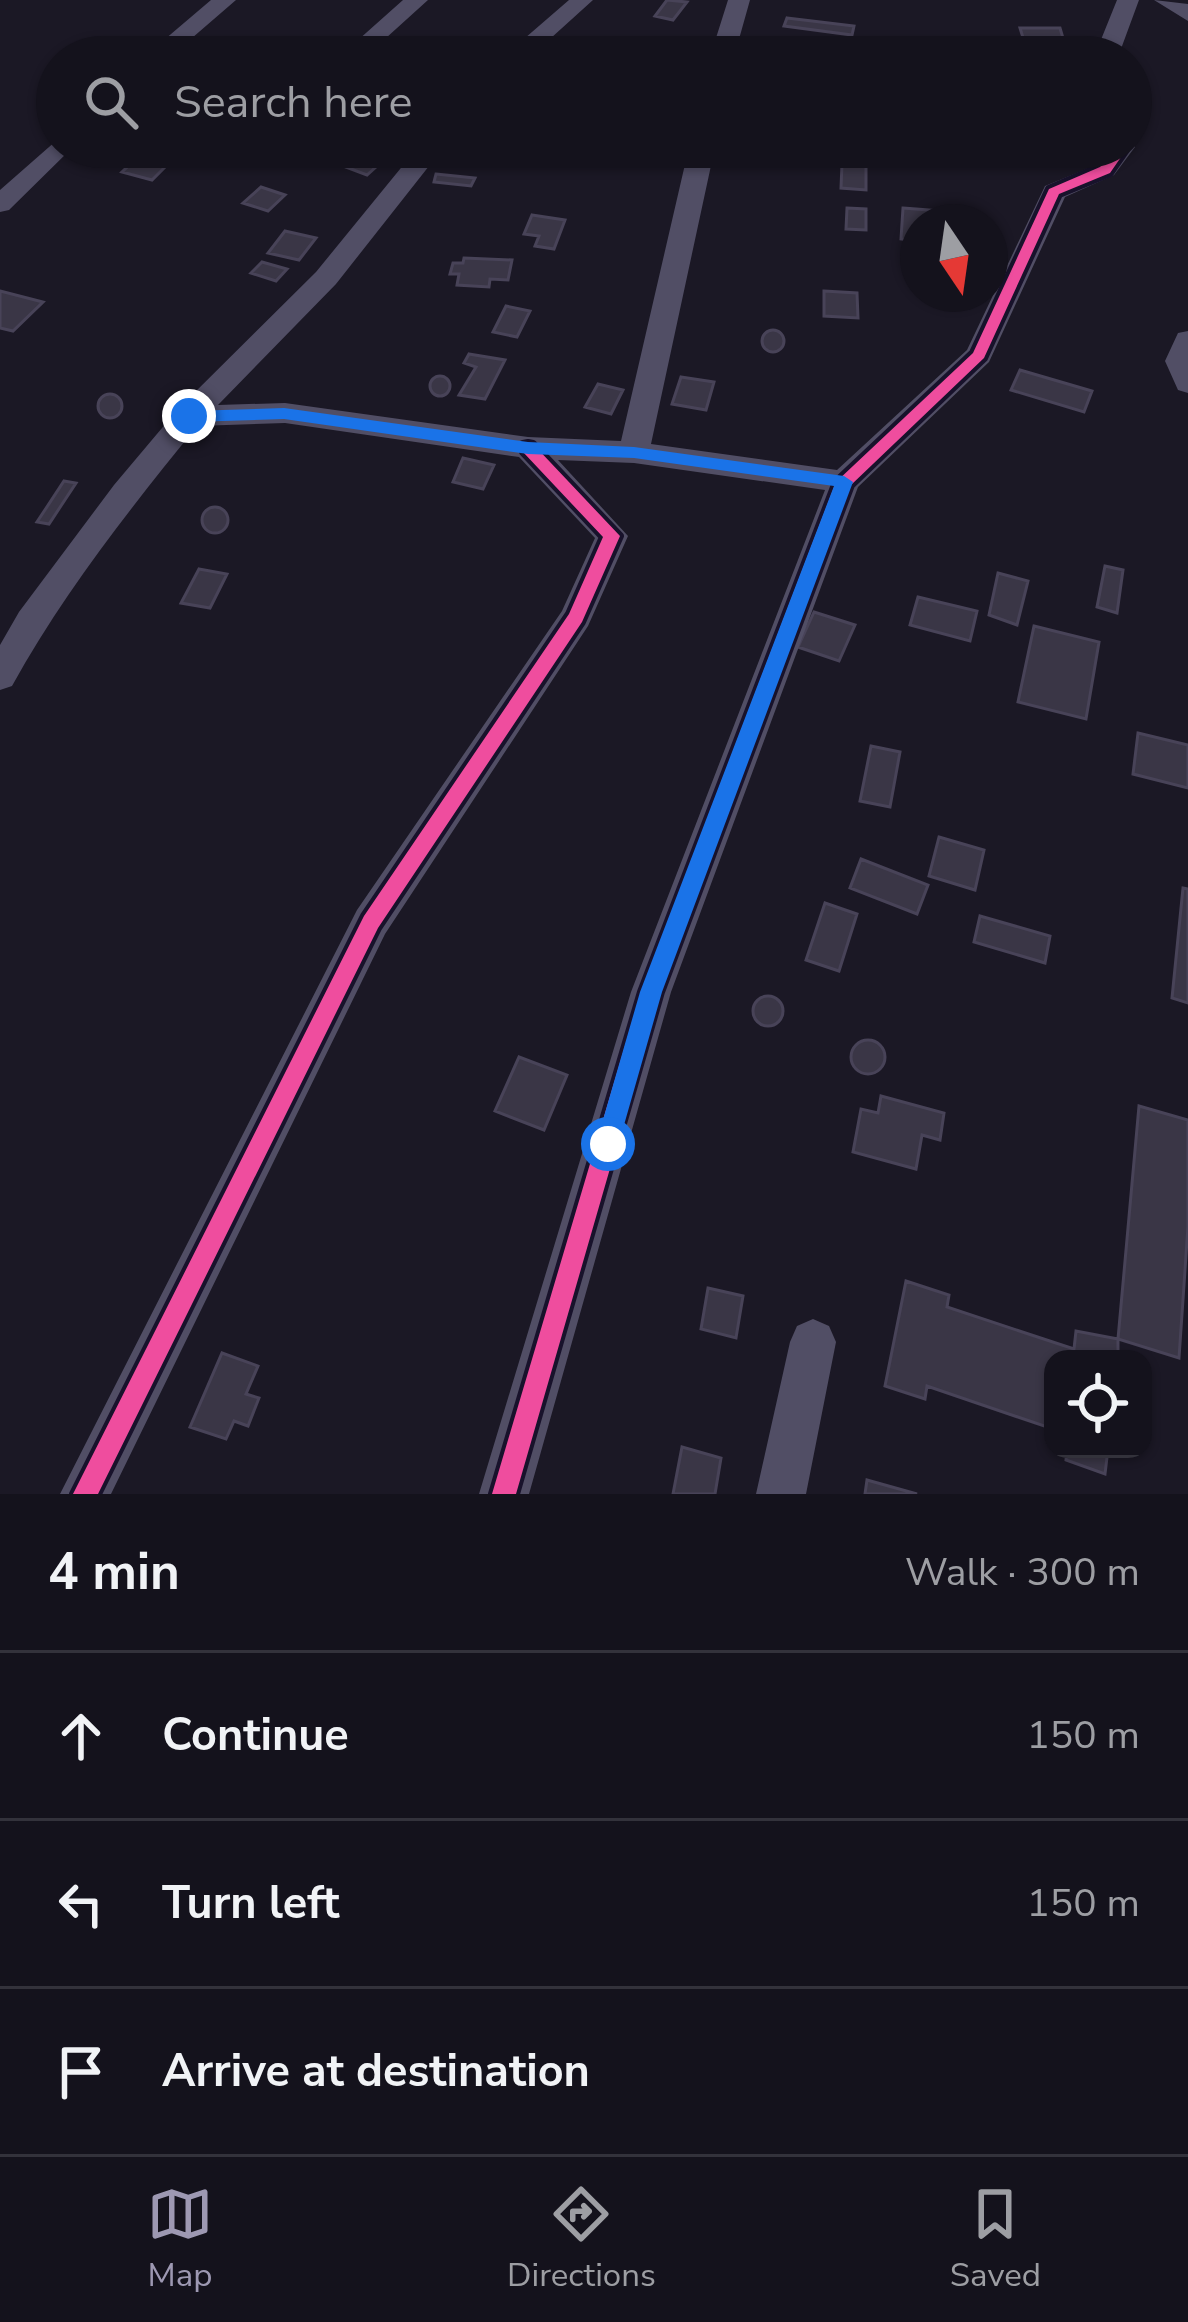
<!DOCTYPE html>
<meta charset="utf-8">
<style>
:root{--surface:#14121c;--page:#212029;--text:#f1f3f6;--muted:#9d9ea3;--line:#33323b;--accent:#9d98b2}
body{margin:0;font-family:"Nunito Sans",sans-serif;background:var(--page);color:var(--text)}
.controls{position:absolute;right:36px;bottom:36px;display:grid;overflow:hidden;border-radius:24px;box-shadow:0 3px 9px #0004}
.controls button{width:108px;height:108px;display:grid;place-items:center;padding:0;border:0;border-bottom:3px solid var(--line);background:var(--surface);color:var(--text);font:60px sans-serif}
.compass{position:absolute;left:900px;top:204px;width:108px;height:108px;border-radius:50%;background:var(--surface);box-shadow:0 3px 9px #0004;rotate:167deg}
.stop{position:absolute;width:36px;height:36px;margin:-27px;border:9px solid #1a73e8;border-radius:50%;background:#fff}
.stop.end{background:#1a73e8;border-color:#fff;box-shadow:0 3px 12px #0008}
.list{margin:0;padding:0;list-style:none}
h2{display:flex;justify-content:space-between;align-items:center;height:156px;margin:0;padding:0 48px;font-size:51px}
h2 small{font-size:39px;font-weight:400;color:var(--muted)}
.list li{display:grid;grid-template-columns:78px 1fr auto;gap:36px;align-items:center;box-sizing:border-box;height:168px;padding:0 48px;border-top:3px solid var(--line)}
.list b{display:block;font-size:45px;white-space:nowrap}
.list em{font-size:39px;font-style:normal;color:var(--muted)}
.icon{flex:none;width:66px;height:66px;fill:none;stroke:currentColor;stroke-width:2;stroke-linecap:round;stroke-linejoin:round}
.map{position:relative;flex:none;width:1188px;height:1494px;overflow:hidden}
.search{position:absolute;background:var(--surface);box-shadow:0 3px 9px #0004;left:36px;right:36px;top:36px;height:132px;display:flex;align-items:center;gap:30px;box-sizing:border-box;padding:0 42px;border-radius:66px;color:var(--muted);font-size:45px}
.sheet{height:660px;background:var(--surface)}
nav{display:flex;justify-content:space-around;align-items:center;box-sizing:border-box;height:168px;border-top:3px solid var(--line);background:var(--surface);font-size:33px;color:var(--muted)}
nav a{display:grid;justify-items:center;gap:6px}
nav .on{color:var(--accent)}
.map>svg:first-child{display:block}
.building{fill:#3a3646;stroke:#484358;stroke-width:3}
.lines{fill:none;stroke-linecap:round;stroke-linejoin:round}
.minor{fill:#514e65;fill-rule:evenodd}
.cycleway-casing{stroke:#18122b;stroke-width:8}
.cycleway{fill:#ef4d9e;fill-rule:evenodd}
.route{fill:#1a73e8}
</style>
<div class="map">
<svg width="1188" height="1494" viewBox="0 0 1188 1494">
<rect width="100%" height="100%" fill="#1b1825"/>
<path class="building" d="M 667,0 L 687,2 L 673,20 L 655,16 Z
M 787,18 L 854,26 L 852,35 L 784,26 Z
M 1020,28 L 1060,28 L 1065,45 L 1025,44 Z
M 364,148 L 387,157 L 367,175 L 343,166 Z
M 141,154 L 170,162 L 152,180 L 122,172 Z
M 842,164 L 866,166 L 866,190 L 841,188 Z
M 436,174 L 475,178 L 471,186 L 434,182 Z
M 261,187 L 285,195 L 268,211 L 243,203 Z
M 847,208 L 866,209 L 866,230 L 846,229 Z
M 903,208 L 941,211 L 941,222 L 918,222 L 918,241 L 901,239 Z
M 532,215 L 565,220 L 554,249 L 535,246 L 539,236 L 524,234 Z
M 285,231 L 316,238 L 299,260 L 268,253 Z
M 464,258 L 512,260 L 508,280 L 490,279 L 489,287 L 457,285 L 459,274 L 450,274 L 453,263 L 463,263 Z
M 262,262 L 287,269 L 276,281 L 251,273 Z
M 0,291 L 43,302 L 13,331 L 0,328 Z
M 824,291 L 857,293 L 858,318 L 824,316 Z
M 506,306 L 530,311 L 517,337 L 493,332 Z
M762 341a11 11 0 1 1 22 0a11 11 0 1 1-22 0Z
M 469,354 L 505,360 L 485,399 L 459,395 L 476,367 L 464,363 Z
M 1020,370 L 1092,391 L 1084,412 L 1011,390 Z
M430 386a10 10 0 1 1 20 0a10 10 0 1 1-20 0Z
M 681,377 L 714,382 L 706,410 L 672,404 Z
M 598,384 L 623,390 L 611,414 L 585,407 Z
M98 406a12 12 0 1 1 24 0a12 12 0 1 1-24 0Z
M 463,458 L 494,465 L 483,489 L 453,482 Z
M 64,481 L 76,483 L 49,524 L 37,522 Z
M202 520a13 13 0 1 1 26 0a13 13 0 1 1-26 0Z
M 1105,566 L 1123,570 L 1117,613 L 1097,607 Z
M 199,569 L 227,574 L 210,608 L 181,603 Z
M 998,573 L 1028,581 L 1017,625 L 989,615 Z
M 918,597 L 977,611 L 970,641 L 910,625 Z
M 814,612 L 855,625 L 839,661 L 798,647 Z
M 1034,626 L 1099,642 L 1086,719 L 1018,702 Z
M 1138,733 L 1188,745 L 1188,788 L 1133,774 Z
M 871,746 L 900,752 L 890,807 L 860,801 Z
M 939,837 L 984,850 L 975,890 L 929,876 Z
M 861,859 L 928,885 L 917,914 L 850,888 Z
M 1183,888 L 1188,889 L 1188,1003 L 1172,998 Z
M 825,903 L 857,914 L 839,971 L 806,960 Z
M 980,916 L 1050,936 L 1045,963 L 974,942 Z
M753 1011a15 15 0 1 1 30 0a15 15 0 1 1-30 0Z
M851 1057a17 17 0 1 1 34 0a17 17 0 1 1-34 0Z
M 519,1057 L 567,1075 L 544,1130 L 495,1111 Z
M 881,1096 L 944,1113 L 940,1140 L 922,1135 L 916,1169 L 853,1152 L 861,1109 L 878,1113 Z
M 1139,1106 L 1188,1120 L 1188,1226 L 1179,1358 L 1118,1339 Z
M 906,1281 L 949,1295 L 947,1307 L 1074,1349 L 1076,1331 L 1118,1339 L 1118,1359 L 1053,1359 L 1053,1429 L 927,1386 L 925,1399 L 885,1386 Z
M 708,1288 L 743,1296 L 736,1338 L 701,1329 Z
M 222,1353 L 258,1366 L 246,1394 L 259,1398 L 248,1426 L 234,1421 L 226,1439 L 190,1427 Z
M 682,1447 L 721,1458 L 715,1494 L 673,1494 Z
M 1067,1449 L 1108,1449 L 1105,1474 L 1066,1460 Z
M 867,1480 L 917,1494 L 865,1494 Z"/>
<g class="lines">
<path class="minor" d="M 211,0 L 236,0 L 170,57 L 144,57 Z
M 403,0 L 428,0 L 365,57 L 339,57 Z
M 569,0 L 593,0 L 530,57 L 503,57 Z
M 728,0 L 750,0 L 734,57 L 710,57 Z
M 1117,0 L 1139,0 L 1118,57 L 1094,57 Z
M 1154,0 L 1188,4 L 1188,21 Z
M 57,140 L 57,147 L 73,147 L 9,210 L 0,212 L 0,190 Z
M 1131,142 L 1135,147 L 1114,175 L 1065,197 L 989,362 L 858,487 L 671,992 L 529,1494 L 479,1494 L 631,992 L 825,490 L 634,463 L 558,460 L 628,536 L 588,626 L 385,934 L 111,1494 L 60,1494 L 357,910 L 562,611 L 595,538 L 519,457 L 285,423 L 197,426 C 130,509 64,592 12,686 L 0,690 L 0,645 L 19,612 L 114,485 L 178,409 L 316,272 L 418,147 L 444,147 L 336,284 L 218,405 L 285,403 L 528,437 L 621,441 L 689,147 L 715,147 L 651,444 L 837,470 L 967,350 L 1045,186 L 1096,165 L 1109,147 L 1131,147 Z
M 1188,331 L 1188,393 L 1178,390 L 1165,361 L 1178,333 Z
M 813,1319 L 829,1326 L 836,1342 L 806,1494 L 756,1494 L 790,1342 L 797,1326 Z"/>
<defs>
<path id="cycleway" d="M 1116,147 L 1128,147 L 1110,173 L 1059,194 L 984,358 L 851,485 L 661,992 L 516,1494 L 492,1494 L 641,992 L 836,482 L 973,353 L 1049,189 L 1100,167 Z
M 528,443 L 533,444 L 620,536 L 582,622 L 378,928 L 98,1494 L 73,1494 L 364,916 L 569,614 L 603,537 L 523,452 L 523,444 Z"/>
</defs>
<use href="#cycleway" class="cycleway-casing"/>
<use href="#cycleway" class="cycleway"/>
</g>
<path class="route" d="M 284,408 L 528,442 L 634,447 L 844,476 L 853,482 L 662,992 L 616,1153 L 600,1153 L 596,1144 L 640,992 L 834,486 L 634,458 L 528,454 L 284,419 L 189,422 L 181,416 L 189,411 Z"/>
</svg>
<div class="controls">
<button><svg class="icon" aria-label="locate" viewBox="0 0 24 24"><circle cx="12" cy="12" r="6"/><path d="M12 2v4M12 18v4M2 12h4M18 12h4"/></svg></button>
</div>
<svg class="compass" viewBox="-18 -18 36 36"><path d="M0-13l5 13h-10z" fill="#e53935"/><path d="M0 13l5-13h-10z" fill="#9d9ea3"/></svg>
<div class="stop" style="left:608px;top:1144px"></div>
<div class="stop end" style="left:189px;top:416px"></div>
<div class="search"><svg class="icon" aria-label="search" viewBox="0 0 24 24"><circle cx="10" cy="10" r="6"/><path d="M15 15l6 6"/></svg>Search here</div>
</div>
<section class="sheet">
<h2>4 min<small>Walk · 300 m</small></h2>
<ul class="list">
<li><svg class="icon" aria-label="ahead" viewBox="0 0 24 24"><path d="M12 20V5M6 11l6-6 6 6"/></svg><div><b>Continue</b></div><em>150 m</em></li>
<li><svg class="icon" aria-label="left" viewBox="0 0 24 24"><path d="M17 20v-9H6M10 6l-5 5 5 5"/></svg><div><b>Turn left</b></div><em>150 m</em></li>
<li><svg class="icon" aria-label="arrive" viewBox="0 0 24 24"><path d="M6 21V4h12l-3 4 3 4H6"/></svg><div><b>Arrive at destination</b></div></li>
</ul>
</section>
<nav>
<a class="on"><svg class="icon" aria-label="map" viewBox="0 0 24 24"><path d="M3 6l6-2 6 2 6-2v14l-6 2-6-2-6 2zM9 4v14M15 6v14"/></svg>Map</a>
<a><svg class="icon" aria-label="directions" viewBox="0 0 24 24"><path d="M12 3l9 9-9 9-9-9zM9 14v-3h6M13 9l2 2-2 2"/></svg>Directions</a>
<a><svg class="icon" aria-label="saved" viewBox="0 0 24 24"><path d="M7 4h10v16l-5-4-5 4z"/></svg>Saved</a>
</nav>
